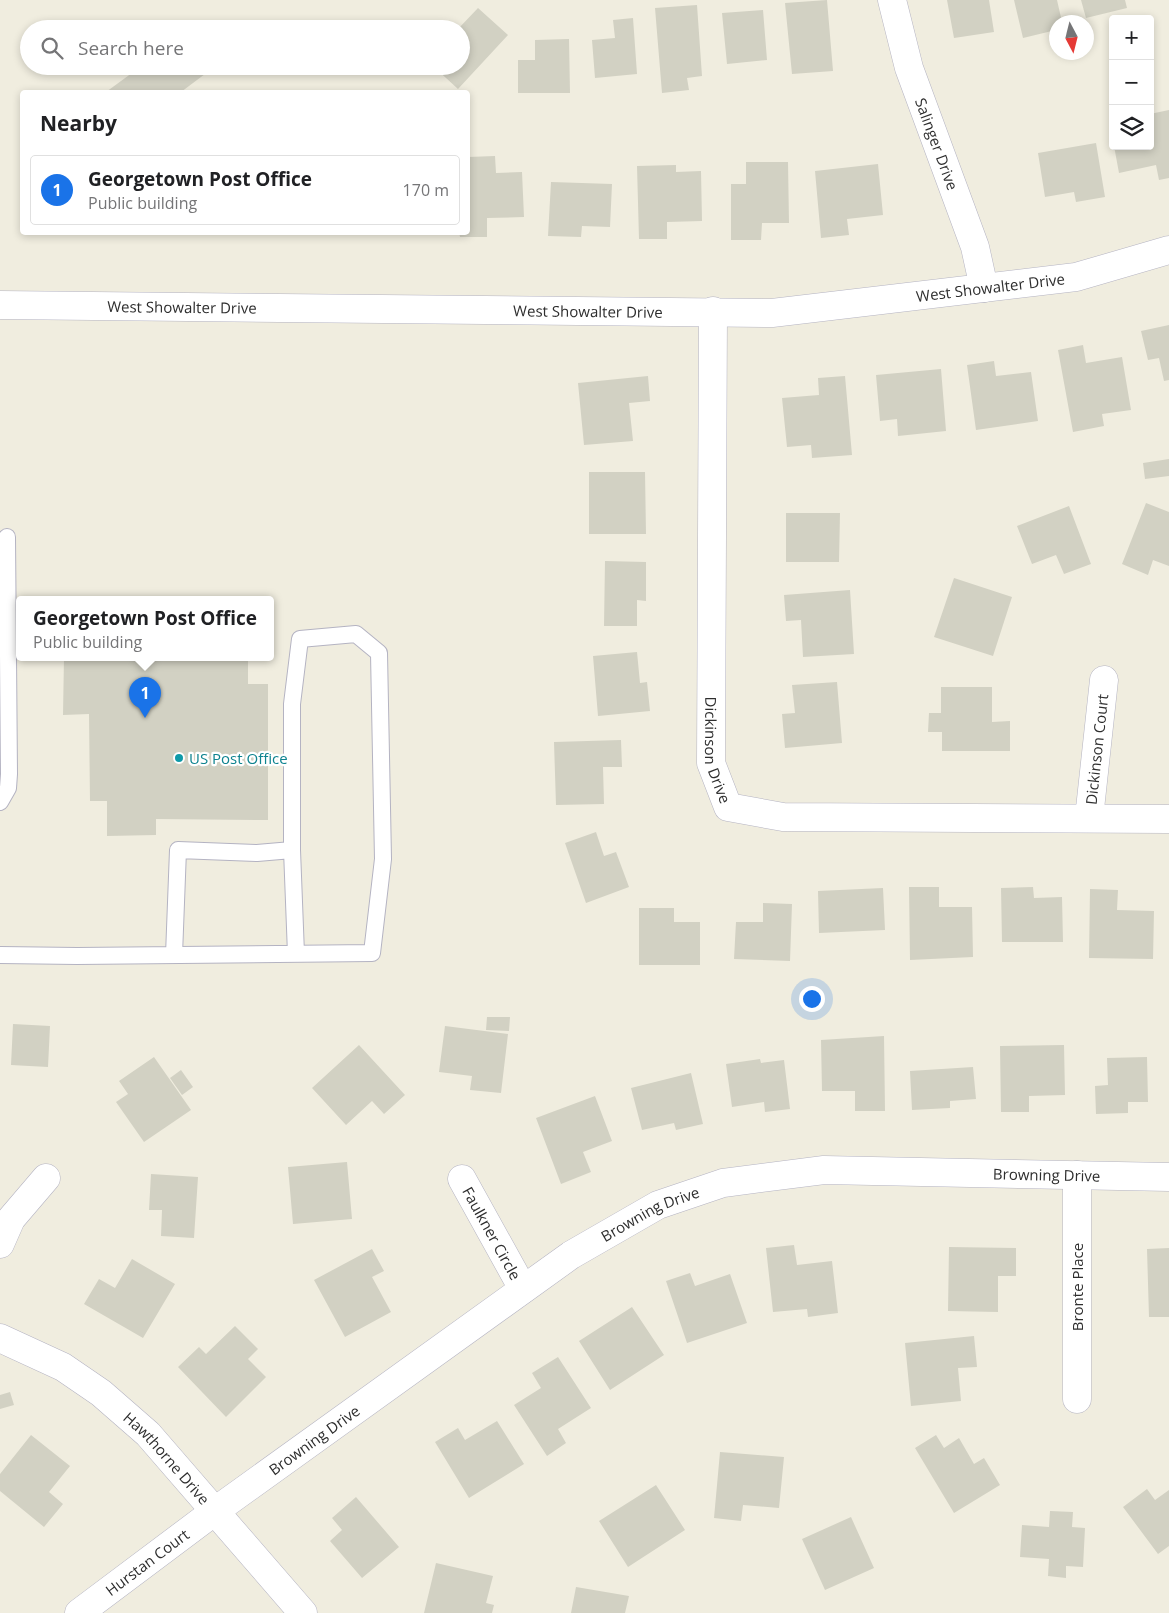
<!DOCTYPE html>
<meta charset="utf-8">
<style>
:root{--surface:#fff;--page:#f2f2f2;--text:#202124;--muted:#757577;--line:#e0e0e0;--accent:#1a73e8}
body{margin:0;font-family:"Open Sans",sans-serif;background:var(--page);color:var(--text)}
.controls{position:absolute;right:15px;top:15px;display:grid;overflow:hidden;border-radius:5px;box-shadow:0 2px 8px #0003}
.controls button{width:45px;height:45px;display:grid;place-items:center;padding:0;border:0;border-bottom:1px solid var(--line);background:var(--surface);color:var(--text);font:25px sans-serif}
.compass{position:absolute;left:1049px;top:15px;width:45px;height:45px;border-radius:50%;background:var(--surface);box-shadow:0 2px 8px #0003;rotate:173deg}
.you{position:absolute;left:811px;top:998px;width:18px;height:18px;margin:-12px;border:4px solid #fff;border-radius:50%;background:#1a73e8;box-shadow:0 0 0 8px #1a73e833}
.badge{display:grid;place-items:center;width:32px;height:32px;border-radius:50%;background:var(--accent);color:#fff;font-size:16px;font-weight:700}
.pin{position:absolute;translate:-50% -41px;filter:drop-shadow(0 1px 2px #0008)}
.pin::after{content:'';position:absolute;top:26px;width:18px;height:15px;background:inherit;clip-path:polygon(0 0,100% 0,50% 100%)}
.popup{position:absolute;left:16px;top:596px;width:258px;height:65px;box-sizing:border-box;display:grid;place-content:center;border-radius:5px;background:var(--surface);filter:drop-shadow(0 1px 4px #0005);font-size:16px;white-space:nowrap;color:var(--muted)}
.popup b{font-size:19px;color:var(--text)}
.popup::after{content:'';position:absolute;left:50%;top:100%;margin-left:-10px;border:10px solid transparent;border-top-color:var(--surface)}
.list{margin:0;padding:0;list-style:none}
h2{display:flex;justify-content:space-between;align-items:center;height:65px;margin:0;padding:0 20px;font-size:21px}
h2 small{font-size:16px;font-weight:400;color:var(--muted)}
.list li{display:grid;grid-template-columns:32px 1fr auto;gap:15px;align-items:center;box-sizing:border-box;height:70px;margin:0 10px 10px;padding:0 10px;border:1px solid var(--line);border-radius:5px}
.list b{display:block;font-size:19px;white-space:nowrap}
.list p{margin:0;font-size:16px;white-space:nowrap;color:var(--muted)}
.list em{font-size:16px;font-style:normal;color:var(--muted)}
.icon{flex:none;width:28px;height:28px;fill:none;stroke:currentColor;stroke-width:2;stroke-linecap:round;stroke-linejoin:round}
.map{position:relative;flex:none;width:1169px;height:1613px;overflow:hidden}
.search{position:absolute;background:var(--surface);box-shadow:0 2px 8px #0003;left:20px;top:20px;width:450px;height:55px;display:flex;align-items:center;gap:12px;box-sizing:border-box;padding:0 18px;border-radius:28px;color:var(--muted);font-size:19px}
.panel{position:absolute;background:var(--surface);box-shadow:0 2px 8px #0003;left:20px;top:90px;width:450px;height:145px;border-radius:5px}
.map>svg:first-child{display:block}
.building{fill:#d2d1c3}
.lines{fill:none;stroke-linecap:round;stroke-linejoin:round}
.service-casing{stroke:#b4b3c2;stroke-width:18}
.minor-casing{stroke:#b4b3c2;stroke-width:29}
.service{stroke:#fff;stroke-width:16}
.minor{stroke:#fff;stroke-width:28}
.culture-dot{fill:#0f9aa8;stroke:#fff;stroke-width:2}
.labels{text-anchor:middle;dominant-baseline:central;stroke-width:4.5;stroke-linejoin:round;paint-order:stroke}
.street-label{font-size:15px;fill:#2e2e2e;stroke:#fff}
.culture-label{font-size:15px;fill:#0d838f;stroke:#fff;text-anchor:start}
</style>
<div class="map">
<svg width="1169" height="1613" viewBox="0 0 1169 1613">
<rect width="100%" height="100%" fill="#f0eddf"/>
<path class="building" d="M 827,0 L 833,71 L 792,74 L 785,3 Z
M 947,0 L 989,0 L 994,32 L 954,38 Z
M 1014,0 L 1057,0 L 1062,22 L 1056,22 L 1056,30 L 1023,38 Z
M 1081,0 L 1125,0 L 1127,8 L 1086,18 Z
M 697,5 L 702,76 L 687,78 L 689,90 L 662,93 L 655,8 Z
M 478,8 L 508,35 L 458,89 L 433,66 L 461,66 L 461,29 L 458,29 Z
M 763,10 L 767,60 L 727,64 L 722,13 Z
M 633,18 L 637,74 L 595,78 L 592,40 L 615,38 L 613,20 Z
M 569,39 L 570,93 L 518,93 L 518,60 L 535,60 L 535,40 Z
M 147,66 L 200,66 L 205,74 L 181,92 L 106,92 L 136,70 L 138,73 Z
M 1169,110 L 1169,178 L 1159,180 L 1156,165 L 1119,173 L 1114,146 L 1150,146 L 1150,114 Z
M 1096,143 L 1105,197 L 1076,202 L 1074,192 L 1045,197 L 1038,153 Z
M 495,156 L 496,173 L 522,172 L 524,217 L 487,218 L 487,237 L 460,237 L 459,232 L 468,232 L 468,157 Z
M 746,162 L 788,162 L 789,223 L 762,223 L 761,240 L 731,240 L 731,184 L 746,184 Z
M 878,164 L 883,215 L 847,219 L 849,235 L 821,238 L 815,171 Z
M 676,165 L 676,172 L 701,171 L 702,221 L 667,222 L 667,239 L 639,239 L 637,166 Z
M 551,182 L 612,184 L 610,227 L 582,226 L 581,237 L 548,236 Z
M 1169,325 L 1169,380 L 1164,381 L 1159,358 L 1148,360 L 1141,331 Z
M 1083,345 L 1086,363 L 1122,357 L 1131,410 L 1102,414 L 1104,426 L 1073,432 L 1058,350 Z
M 994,361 L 996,376 L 1031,372 L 1038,421 L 976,430 L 967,365 Z
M 941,369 L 946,431 L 898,436 L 897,419 L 880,421 L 876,375 Z
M 648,376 L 650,401 L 629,403 L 633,441 L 584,445 L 578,383 Z
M 845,376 L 852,455 L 812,458 L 811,445 L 787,447 L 782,398 L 819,395 L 818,378 Z
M 1169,459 L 1169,476 L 1145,479 L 1143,463 Z
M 589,472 L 645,472 L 646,534 L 589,534 Z
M 1146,503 L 1169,512 L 1169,566 L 1153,560 L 1148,575 L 1122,564 Z
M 1069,506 L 1091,564 L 1064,574 L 1056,555 L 1032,564 L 1017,526 Z
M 786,513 L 840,513 L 839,562 L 786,562 Z
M 605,561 L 646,562 L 646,601 L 637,600 L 637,626 L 604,626 Z
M 954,578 L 1012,597 L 993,656 L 934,637 Z
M 850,590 L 854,654 L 803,657 L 801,620 L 786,621 L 784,595 Z
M 637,652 L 640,683 L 647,682 L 650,711 L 598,716 L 593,656 Z
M 64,657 L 248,657 L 248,684 L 268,684 L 268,820 L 156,819 L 156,835 L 107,836 L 107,801 L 90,801 L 89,714 L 63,715 Z
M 837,682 L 842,743 L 785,748 L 782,714 L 795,713 L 792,685 Z
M 941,687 L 992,687 L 992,722 L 1010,721 L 1010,751 L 942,751 L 942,732 L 928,732 L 929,713 L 941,713 Z
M 621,740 L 622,767 L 603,767 L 604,804 L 556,805 L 554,742 Z
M 596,832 L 604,856 L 616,852 L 629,887 L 586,903 L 565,843 Z
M 909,887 L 939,887 L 939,907 L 972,907 L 973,957 L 910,960 Z
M 1033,887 L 1034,898 L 1062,897 L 1063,942 L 1002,942 L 1001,888 Z
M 883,888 L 885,930 L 819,933 L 818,891 Z
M 1090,889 L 1118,890 L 1117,910 L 1154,911 L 1153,959 L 1089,958 Z
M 763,903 L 792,904 L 790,961 L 734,959 L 736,922 L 763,922 Z
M 639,908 L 674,908 L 674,922 L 700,922 L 700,965 L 639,965 Z
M 487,1017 L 510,1017 L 509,1031 L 486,1030 Z
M 13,1024 L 50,1026 L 48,1067 L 11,1065 Z
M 445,1026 L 508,1034 L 501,1093 L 470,1090 L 472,1076 L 439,1072 Z
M 884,1036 L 885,1111 L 855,1111 L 855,1091 L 822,1091 L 821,1040 Z
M 359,1045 L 405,1095 L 384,1114 L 372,1101 L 346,1125 L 312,1088 Z
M 1064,1045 L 1065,1095 L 1029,1096 L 1029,1112 L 1001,1112 L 1000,1046 Z
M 154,1057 L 191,1110 L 144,1142 L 116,1102 L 128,1094 L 119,1081 Z
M 1147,1057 L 1148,1102 L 1128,1102 L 1128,1113 L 1096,1114 L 1095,1086 L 1108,1085 L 1107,1058 Z
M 760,1059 L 761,1063 L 784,1060 L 790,1109 L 765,1112 L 764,1102 L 732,1107 L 726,1064 Z
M 973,1067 L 976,1099 L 950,1101 L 950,1108 L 912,1110 L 910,1071 Z
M 181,1070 L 193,1087 L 182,1095 L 170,1078 Z
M 691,1073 L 703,1124 L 676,1130 L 674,1123 L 642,1130 L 631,1088 Z
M 595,1096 L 612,1141 L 583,1152 L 591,1172 L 561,1184 L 536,1118 Z
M 347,1162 L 352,1219 L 293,1224 L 288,1167 Z
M 151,1174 L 198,1177 L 194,1238 L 161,1236 L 162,1210 L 149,1210 Z
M 794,1245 L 797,1265 L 832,1261 L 838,1313 L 808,1317 L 807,1309 L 773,1312 L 766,1248 Z
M 949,1247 L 1016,1248 L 1016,1276 L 998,1276 L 998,1312 L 948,1311 Z
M 1169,1248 L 1169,1317 L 1149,1317 L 1147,1249 Z
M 372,1249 L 384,1271 L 372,1277 L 391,1312 L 345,1337 L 314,1280 Z
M 132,1259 L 175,1284 L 143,1338 L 84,1304 L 99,1279 L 115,1288 Z
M 690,1273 L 695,1286 L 730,1274 L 747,1323 L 687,1343 L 666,1281 Z
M 632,1307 L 664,1355 L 610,1390 L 579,1341 Z
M 235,1326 L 258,1349 L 248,1359 L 266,1377 L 226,1417 L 178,1367 L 199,1347 L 206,1354 Z
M 974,1336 L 977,1367 L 958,1368 L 961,1401 L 911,1406 L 905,1343 Z
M 558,1357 L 591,1408 L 558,1429 L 566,1443 L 547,1456 L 514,1405 L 541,1388 L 532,1373 Z
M 10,1392 L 14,1405 L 0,1409 L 0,1395 Z
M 497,1421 L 524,1464 L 469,1498 L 435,1442 L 458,1428 L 465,1440 Z
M 31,1435 L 70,1466 L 49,1492 L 63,1504 L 44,1527 L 0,1491 L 0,1474 Z
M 936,1435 L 944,1448 L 959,1438 L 974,1464 L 984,1458 L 1000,1485 L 954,1513 L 915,1448 Z
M 720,1452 L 784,1457 L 779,1508 L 743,1505 L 741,1521 L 714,1518 Z
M 656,1485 L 685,1530 L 628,1567 L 599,1521 Z
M 1147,1489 L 1155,1500 L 1169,1490 L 1169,1546 L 1158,1554 L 1123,1507 Z
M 356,1497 L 399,1547 L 362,1578 L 330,1541 L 342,1530 L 332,1518 Z
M 1050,1511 L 1073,1512 L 1072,1527 L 1085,1528 L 1083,1567 L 1066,1566 L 1066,1578 L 1048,1576 L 1049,1559 L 1020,1557 L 1022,1525 L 1049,1527 Z
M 851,1517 L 874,1568 L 825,1590 L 802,1539 Z
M 436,1563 L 493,1576 L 486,1603 L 494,1605 L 492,1613 L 424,1613 Z
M 576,1587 L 629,1596 L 625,1613 L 571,1613 Z"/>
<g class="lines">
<defs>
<path id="service" d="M 0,802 L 8,788 L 9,774 L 7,537
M 292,850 L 296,954
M 0,955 L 77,956 L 372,953 L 383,859 L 379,653 L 356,634 L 300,639 L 292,704 L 292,850 L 257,853 L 178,850 L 174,955"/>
<g id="minor">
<path id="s1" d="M 892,0 L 909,68 L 975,247 L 984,288"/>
<path id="s2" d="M 0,305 L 772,313 L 1076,277 L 1169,250"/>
<path id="s3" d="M 713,311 L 711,763 L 728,807 L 783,817 L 1169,819"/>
<path id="s4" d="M 1089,818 L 1104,680"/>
<path d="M 1077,1175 L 1077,1399"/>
<path id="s5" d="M 462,1179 L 523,1289"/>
<path d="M 0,1244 L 11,1219 L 46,1178"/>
<path id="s6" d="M 0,1338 L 63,1367 L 101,1393 L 148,1434 L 303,1613"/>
<path id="s7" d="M 79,1613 L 215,1511 L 571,1255 L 658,1205 L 723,1183 L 824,1170 L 1169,1177"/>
</g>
</defs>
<use href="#service" class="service-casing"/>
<use href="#minor" class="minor-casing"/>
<use href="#service" class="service"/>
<use href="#minor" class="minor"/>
</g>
<circle class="culture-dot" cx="179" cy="758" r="5"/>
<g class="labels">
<g class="street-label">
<text stroke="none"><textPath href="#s1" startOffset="151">Salinger Drive</textPath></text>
<text stroke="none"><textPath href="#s2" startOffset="992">West Showalter Drive</textPath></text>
<text stroke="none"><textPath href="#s2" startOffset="182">West Showalter Drive</textPath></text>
<text stroke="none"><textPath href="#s2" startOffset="588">West Showalter Drive</textPath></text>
<text stroke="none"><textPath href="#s3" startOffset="440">Dickinson Drive</textPath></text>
<text stroke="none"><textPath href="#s4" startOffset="69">Dickinson Court</textPath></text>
<text stroke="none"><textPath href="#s7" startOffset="1102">Browning Drive</textPath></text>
<text stroke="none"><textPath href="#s7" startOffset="698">Browning Drive</textPath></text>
<text stroke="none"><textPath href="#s5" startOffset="62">Faulkner Circle</textPath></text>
<text transform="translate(1077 1287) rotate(-90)">Bronte Place</text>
<text stroke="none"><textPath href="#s7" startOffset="292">Browning Drive</textPath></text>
<text stroke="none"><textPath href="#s6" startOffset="208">Hawthorne Drive</textPath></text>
<text stroke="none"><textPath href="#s7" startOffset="85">Hurstan Court</textPath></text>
</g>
<g class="culture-label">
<text x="189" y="758">US Post Office</text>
</g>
</g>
</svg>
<div class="controls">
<button>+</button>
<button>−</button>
<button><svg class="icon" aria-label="layers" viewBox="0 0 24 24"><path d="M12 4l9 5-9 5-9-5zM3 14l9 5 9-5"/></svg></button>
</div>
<svg class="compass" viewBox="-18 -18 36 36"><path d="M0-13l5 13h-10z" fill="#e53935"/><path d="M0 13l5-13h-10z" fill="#757577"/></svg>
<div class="you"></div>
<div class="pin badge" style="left:145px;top:718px">1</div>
<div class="popup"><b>Georgetown Post Office</b>Public building</div>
<div class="search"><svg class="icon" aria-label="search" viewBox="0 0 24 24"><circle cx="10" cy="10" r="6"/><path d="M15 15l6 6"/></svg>Search here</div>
<section class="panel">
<h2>Nearby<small></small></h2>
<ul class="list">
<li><span class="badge">1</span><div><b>Georgetown Post Office</b><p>Public building</p></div><em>170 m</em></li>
</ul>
</section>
</div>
